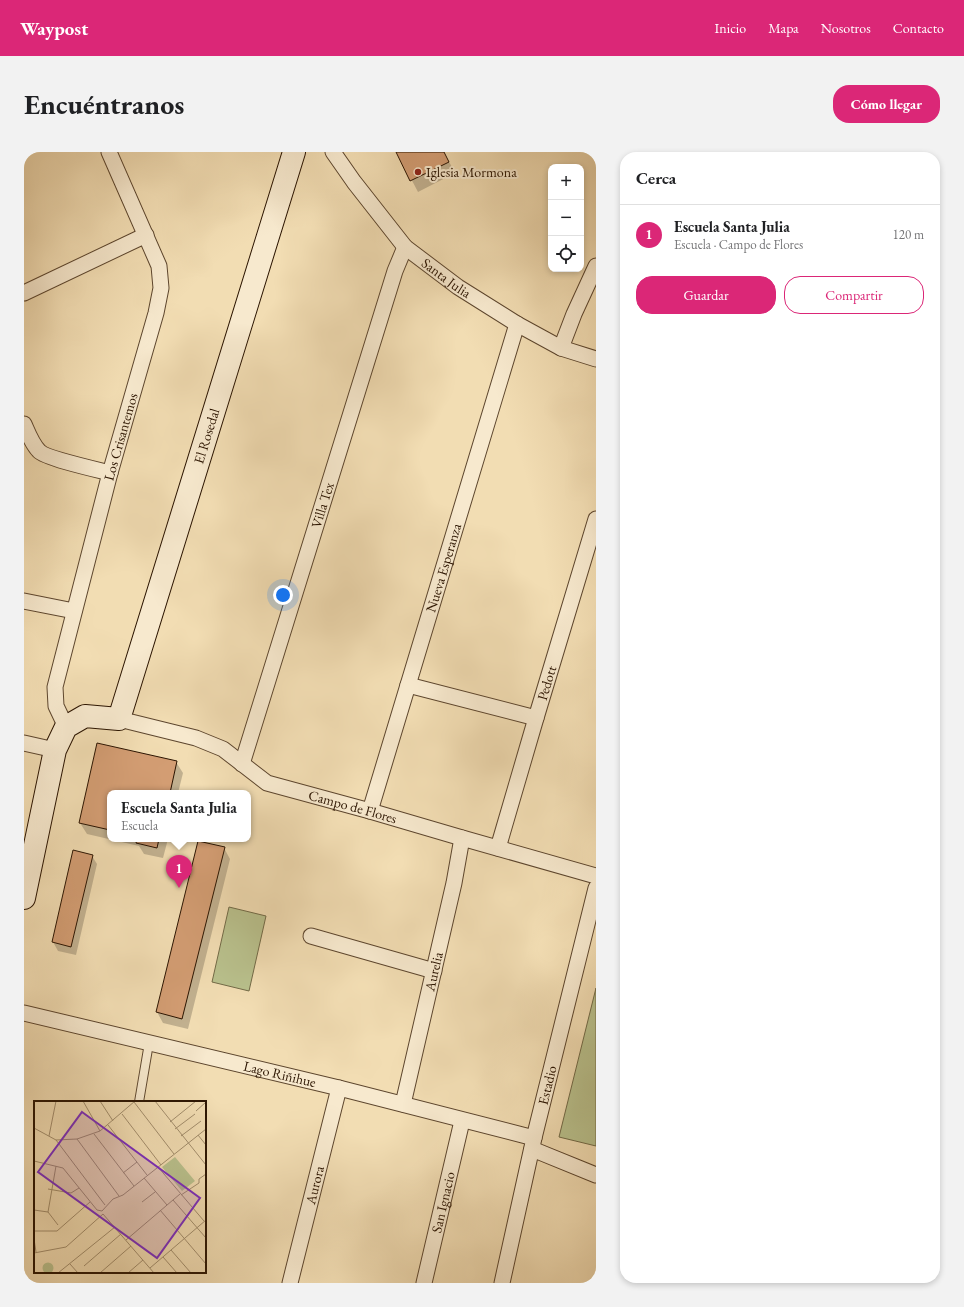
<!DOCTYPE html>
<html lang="es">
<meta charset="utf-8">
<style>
:root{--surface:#fff;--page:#f2f2f2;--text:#202124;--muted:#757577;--line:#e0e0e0;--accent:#db2777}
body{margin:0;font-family:"EB Garamond",serif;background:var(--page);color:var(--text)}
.controls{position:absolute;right:12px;top:12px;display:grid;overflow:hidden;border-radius:8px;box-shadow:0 2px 6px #0003}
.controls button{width:36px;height:36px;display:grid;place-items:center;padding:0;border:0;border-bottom:1px solid var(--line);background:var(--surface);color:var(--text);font:20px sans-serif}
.you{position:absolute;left:259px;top:443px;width:14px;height:14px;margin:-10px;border:3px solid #fff;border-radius:50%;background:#1a73e8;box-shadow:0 0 0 6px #1a73e833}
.badge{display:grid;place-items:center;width:26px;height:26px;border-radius:50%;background:var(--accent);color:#fff;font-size:13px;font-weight:700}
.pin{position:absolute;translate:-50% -33px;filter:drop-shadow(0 1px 2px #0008)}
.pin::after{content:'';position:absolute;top:21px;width:14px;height:12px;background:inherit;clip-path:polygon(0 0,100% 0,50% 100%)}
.popup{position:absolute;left:83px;top:638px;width:144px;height:52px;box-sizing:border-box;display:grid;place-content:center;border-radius:8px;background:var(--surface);filter:drop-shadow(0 1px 3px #0005);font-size:13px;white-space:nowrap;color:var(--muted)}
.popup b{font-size:15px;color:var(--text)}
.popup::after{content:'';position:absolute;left:50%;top:100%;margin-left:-8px;border:8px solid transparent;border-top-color:var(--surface)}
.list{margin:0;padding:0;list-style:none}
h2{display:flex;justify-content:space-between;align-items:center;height:52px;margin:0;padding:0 16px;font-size:17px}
h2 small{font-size:13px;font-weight:400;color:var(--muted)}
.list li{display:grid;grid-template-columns:26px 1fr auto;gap:12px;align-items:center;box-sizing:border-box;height:60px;padding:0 16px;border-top:1px solid var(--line)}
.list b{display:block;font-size:15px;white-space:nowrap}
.list p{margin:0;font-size:13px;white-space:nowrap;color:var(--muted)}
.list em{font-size:13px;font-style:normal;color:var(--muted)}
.actions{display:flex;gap:8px;padding:12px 16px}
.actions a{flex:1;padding:9px 0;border:1px solid var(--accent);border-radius:16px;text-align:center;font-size:14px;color:var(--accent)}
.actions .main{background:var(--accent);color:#fff}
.icon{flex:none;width:22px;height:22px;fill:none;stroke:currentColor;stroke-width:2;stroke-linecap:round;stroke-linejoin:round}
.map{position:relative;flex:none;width:572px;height:1131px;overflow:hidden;border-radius:16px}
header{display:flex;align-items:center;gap:24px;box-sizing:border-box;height:56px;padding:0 20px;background:var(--accent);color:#fff}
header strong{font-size:19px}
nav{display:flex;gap:22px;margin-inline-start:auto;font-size:14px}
.intro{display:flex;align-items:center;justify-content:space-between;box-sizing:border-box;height:96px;padding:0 24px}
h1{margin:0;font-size:28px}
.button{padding:10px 18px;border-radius:16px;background:var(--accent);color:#fff;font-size:14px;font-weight:700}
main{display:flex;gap:24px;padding:0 24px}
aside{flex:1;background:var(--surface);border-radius:16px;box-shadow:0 2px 6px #0003}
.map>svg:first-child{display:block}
.green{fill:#b9c18d;stroke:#726a47}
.shadow{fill:#0003}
.building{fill:#d39d73;stroke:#2b1401}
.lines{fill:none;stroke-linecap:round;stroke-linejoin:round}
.lane-casing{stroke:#5d462e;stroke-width:10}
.street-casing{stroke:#5d462e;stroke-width:17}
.secondary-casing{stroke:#2b1401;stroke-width:24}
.lane{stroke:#f7e9ce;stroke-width:8}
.street{stroke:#f7e9ce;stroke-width:15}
.secondary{stroke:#f7e9ce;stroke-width:22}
.poi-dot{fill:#8f2418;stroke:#f7e9ce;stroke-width:1.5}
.labels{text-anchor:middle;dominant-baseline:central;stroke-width:4;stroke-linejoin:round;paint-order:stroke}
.poi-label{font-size:14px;fill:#2b1401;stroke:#f7e9ce;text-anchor:start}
.street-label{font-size:14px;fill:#2b1401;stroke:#f7e9ce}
.inset-road{fill:none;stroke:#a28d6c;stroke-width:1}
.view{fill:#7b2cbf;fill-opacity:0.15;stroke:#7b2cbf;stroke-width:2}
.inset-edge{fill:none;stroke:#2b1401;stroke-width:2}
</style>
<header>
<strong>Waypost</strong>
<nav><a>Inicio</a><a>Mapa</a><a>Nosotros</a><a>Contacto</a></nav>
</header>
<div class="intro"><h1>Encuéntranos</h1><a class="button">Cómo llegar</a></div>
<main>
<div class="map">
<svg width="572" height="1131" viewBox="0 0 572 1131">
<rect width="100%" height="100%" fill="#f2ddb3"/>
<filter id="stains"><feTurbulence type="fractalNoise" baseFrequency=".005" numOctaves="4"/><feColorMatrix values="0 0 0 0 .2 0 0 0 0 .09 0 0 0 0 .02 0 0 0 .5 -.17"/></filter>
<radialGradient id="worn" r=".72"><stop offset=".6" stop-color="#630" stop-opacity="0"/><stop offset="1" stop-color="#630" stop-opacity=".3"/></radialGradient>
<path class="green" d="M 205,755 L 242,764 L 225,839 L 188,830 Z
M 572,836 L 572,994 L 535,985 Z"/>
<path class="shadow" d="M 373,0 L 420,0 L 431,21 L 394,40 Z
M 74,592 L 152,610 L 159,621 L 154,641 L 86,641 L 86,687 L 144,687 L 139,706 L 120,702 L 115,694 L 63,682 L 56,671 Z
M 200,696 L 206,707 L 164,877 L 139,871 L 133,860 Z
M 50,699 L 68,704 L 73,712 L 52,803 L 34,799 L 29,790 Z"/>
<path class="building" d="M 372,0 L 420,0 L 425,10 L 386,29 Z
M 73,591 L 153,609 L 146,641 L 86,641 L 86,678 L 55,671 Z
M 113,687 L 135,687 L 133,696 L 112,691 Z
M 174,689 L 201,695 L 158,867 L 132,860 Z
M 49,698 L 69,703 L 47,795 L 28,790 Z"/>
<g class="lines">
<defs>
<path id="lane" d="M 115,950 L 125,891"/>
<g id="street">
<path id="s1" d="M 309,0 L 330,30 L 381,95 L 434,135 L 493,172 L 537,196 L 572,207"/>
<path d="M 0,141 L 122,83"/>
<path d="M 537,196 L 550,162 L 572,114"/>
<path d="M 0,272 C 4,281 8,292 15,299 C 21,306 74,318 86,321"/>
<path d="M 0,449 L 50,459"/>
<path d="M 384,533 L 512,566"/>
<path id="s2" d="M 95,567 L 172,586 L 199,597 L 243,631 L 346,659 L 438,686 L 572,724"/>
<path id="s3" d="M 42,575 L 32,554 L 31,535 L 86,321 L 132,161 L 137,136 L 135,114 L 85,0"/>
<path d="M 0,591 L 31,598"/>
<path id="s4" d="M 218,612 L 371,119 L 381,95"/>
<path id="s5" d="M 346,659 L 493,172"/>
<path id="s6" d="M 474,696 L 512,566 L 572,367"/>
<path d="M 287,784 L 410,819"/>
<path id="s7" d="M 0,861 L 315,936 L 510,986"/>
<path id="s8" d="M 379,952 L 430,731 L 438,686"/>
<path d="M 508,997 L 572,1023"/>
<path id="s9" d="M 266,1131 L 315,936"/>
<path id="s10" d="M 400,1131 L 438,969"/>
<path id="s11" d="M 478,1131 L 510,986 L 572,736"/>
</g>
<g id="secondary">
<path id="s12" d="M 0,746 L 31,598 L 42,575 L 61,564 L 95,567 L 270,0"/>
</g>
</defs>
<use href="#lane" class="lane-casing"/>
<use href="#street" class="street-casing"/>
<use href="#secondary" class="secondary-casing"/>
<use href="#lane" class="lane"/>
<use href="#street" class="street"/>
<use href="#secondary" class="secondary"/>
</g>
<circle class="poi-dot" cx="394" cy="20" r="4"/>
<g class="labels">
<g class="poi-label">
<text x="402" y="20">Iglesia Mormona</text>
</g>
<g class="street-label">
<text stroke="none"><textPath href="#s1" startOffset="171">Santa Julia</textPath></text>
<text stroke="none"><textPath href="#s12" startOffset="529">El Rosedal</textPath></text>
<text stroke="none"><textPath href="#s3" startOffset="301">Los Crisantemos</textPath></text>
<text stroke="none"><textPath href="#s4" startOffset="271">Villa Tex</textPath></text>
<text stroke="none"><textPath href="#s5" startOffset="254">Nueva Esperanza</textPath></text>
<text stroke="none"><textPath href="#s6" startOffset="172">Pedott</textPath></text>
<text stroke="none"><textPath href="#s2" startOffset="253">Campo de Flores</textPath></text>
<text stroke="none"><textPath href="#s8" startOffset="136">Aurelia</textPath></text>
<text stroke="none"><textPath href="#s7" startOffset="263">Lago Riñihue</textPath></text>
<text stroke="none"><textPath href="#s11" startOffset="203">Estadio</textPath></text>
<text stroke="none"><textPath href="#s9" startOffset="101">Aurora</textPath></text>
<text stroke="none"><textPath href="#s10" startOffset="83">San Ignacio</textPath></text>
</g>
</g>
<g transform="translate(10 949)">
<rect width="172" height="172" fill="#f2ddb3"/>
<path d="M 141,56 L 161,80 L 148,90 L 128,66 ZM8.5 167a5.5 5.5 0 1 1 11 0a5.5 5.5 0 1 1-11 0Z" fill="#b9c18d"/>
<path class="inset-road" d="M 49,0 L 66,30M 66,0 L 79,20M 121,0 L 172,64M 100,1 L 140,53M 162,10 L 172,1M 88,13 L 127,64M 136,21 L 162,0M 74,24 L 113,74M 0,27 L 22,39 L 43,38 L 66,30 L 101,0M 141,28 L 161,13M 60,33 L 100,85M 164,34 L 172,44M 15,35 L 22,0M 147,35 L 167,20M 43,38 L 85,95M 22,39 L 71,104M 0,60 L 29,67 L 63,109 L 68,110M 124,66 L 170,120M 89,72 L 103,61M 110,77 L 133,104M 14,88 L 37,92 L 45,87M 147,94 L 165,82 L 165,78 L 172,73M 139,99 L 172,137M 108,101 L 121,91M 0,109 L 14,111 L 24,124M 126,109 L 172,163M 68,110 L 79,98 L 89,94 L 172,28M 14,111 L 22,65M 69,113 L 120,172M 0,130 L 23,130 L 56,101M 0,138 L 2,151M 92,139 L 146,93M 137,149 L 157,172M 0,152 L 32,146 L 69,113M 129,156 L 143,172M 36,163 L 44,172M 50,165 L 87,133M 116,167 L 172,119M 24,172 L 81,126M 66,172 L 97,145M 94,172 L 109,159"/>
<path class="view" d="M 48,11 L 166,97 L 123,157 L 4,71 Z"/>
<rect width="172" height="172" class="inset-edge"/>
</g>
<rect width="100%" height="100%" filter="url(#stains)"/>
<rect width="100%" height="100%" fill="url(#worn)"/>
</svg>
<div class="controls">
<button>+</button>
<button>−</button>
<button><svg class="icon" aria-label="locate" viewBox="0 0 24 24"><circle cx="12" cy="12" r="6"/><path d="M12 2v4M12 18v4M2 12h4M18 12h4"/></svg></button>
</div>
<div class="you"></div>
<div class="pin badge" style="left:155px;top:736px">1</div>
<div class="popup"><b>Escuela Santa Julia</b>Escuela</div>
</div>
<aside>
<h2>Cerca<small></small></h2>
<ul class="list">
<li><span class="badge">1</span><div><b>Escuela Santa Julia</b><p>Escuela · Campo de Flores</p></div><em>120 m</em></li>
</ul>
<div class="actions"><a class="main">Guardar</a><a>Compartir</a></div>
</aside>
</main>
